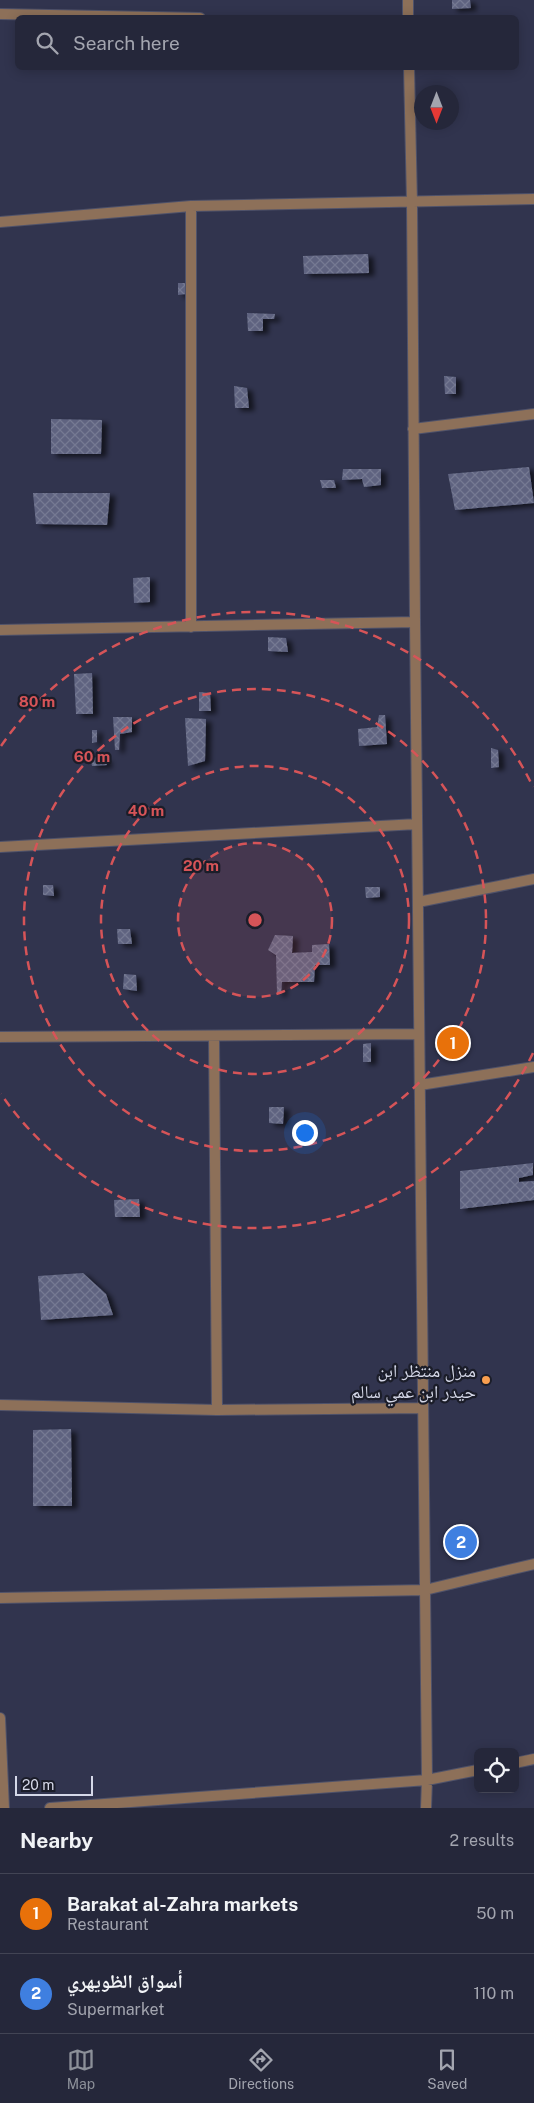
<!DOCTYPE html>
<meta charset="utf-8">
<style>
:root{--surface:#25273a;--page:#2d2f42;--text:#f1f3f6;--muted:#a3a5af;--line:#424454;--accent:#8c9099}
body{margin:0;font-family:"Public Sans","Noto Naskh Arabic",sans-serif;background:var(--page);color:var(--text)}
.controls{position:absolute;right:15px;bottom:15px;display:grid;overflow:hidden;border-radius:8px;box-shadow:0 2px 12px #0003}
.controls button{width:45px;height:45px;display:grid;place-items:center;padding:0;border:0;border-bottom:1px solid var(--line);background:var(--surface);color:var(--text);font:25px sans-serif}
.compass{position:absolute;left:414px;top:85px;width:45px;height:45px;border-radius:50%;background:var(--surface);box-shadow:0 2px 12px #0003;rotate:180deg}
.scale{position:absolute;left:15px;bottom:12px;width:78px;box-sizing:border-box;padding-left:5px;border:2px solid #d5d8e8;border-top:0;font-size:14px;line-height:18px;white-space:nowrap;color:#d5d8e8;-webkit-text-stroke:4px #1b1d29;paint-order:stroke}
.you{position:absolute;left:304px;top:1132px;width:18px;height:18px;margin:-12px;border:4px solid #fff;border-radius:50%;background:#1a73e8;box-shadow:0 0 0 8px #1a73e833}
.badge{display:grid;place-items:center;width:32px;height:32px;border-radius:50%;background:var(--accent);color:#fff;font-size:16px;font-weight:700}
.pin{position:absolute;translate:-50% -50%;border:2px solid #fff;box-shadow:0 1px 5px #0006}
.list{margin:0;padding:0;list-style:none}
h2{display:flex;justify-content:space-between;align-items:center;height:65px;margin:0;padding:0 20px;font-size:21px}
h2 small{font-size:16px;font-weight:400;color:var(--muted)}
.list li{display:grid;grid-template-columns:32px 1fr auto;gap:15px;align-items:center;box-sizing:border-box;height:80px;padding:0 20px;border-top:1px solid var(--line)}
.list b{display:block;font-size:19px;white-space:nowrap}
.list p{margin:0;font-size:16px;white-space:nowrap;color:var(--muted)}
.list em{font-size:16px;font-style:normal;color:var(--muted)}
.icon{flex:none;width:28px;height:28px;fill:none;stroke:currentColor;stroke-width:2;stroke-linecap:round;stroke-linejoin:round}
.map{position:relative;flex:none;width:534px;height:1808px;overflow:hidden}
.search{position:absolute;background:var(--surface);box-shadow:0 2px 12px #0003;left:15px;right:15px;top:15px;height:55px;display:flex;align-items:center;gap:12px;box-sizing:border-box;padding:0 18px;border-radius:8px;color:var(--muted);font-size:19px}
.sheet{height:225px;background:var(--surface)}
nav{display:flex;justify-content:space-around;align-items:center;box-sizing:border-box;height:70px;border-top:1px solid var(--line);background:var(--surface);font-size:14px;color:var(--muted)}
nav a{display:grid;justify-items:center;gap:2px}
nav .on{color:var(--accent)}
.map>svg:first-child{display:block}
.building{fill:url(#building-cross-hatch);filter:url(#shadow)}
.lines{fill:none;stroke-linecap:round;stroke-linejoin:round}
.street-casing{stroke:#4f526a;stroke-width:12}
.street{stroke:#8d7059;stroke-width:10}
.ring{fill:none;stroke:#d65458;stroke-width:2.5;stroke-dasharray:9 6}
.poi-dot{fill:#fa9f4f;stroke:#1b1d29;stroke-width:2}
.labels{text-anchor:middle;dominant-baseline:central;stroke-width:4.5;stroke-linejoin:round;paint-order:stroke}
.poi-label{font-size:18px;fill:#d5d8e8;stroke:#1b1d29;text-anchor:end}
.centre{fill:#d65458;stroke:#1b1d29;stroke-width:2.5}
.ring-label{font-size:15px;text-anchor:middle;font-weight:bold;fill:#d65458;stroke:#1b1d29;stroke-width:4.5;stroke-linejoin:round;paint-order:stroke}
</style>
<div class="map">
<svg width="534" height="1808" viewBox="0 0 534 1808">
<defs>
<pattern id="building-cross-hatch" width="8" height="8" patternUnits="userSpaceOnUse" patternTransform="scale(1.25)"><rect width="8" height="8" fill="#5e6380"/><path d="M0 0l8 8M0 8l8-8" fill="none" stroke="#747992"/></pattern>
<filter id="shadow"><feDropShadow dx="5.5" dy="3" stdDeviation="2.5" flood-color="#0009"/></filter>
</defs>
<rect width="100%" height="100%" fill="#31344e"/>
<path class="building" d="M 452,0 L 470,0 L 471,8 L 452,9 Z
M 368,254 L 369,273 L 304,274 L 303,256 Z
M 178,283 L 185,283 L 186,294 L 178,295 Z
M 247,313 L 275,314 L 274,319 L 263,319 L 263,331 L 248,331 Z
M 444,376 L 456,377 L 456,394 L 445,394 Z
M 234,386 L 247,388 L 249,408 L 235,408 Z
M 51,419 L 102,420 L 101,454 L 51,454 Z
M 529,467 L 534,503 L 455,510 L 448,474 Z
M 343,469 L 381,469 L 381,485 L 364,487 L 362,479 L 342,480 Z
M 320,480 L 334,480 L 336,488 L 322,488 Z
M 33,493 L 110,493 L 107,525 L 36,524 Z
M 150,577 L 150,602 L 134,603 L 133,578 Z
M 268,637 L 286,638 L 288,652 L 268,651 Z
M 92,673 L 93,714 L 76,714 L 74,674 Z
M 199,692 L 210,693 L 211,711 L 199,711 Z
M 379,715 L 385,715 L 387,744 L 359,746 L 358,729 L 377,727 Z
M 113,717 L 132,717 L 132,732 L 120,734 L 119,750 L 115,750 Z
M 185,718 L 206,719 L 205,761 L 188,766 Z
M 92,730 L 97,730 L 97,742 L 92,743 Z
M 491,748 L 498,750 L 499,767 L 491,768 Z
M 90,757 L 106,758 L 107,765 L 92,766 Z
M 43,885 L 53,885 L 54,896 L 43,895 Z
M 365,887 L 380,887 L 380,897 L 366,898 Z
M 117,929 L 130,929 L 132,944 L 118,944 Z
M 275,935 L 293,936 L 292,953 L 312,952 L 312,945 L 329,944 L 330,965 L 315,965 L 314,982 L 282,982 L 281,994 L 277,994 L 276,955 L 268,950 Z
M 124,974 L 136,975 L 137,991 L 123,989 Z
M 371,1043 L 371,1062 L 363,1062 L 363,1044 Z
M 269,1107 L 284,1107 L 283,1124 L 269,1123 Z
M 533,1163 L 533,1175 L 519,1178 L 519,1182 L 534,1181 L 534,1200 L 460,1209 L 460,1171 Z
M 139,1199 L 140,1217 L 115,1217 L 114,1200 Z
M 83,1273 L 106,1294 L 113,1315 L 41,1320 L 38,1276 Z
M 71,1429 L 72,1506 L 33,1506 L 33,1430 Z"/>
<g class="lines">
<defs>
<path id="street" d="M 408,0 L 408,18
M 0,14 L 200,18
M 409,68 L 412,203 L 415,622 L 427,1780 L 426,1808
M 0,222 L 191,206 L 534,199
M 413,429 L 534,414
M 191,627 L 191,206
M 0,630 L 415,622
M 0,847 L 417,824
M 418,902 L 534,879
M 0,1037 L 419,1034
M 214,1037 L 217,1410
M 420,1085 L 534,1067
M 0,1405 L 217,1410 L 423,1408
M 0,1598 L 425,1590 L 534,1564
M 0,1718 L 4,1808
M 515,1763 L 534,1759
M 50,1808 L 427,1780 L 478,1770"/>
</defs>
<use href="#street" class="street-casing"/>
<use href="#street" class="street"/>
</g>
<circle cx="255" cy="920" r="77" fill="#d65458" fill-opacity=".12"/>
<g class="ring">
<circle cx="255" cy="920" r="77"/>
<circle cx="255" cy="920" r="154"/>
<circle cx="255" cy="920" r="231"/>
<path d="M533 1053A308 308 0 0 1 1 1094M1 746A308 308 0 0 1 533 787"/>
</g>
<circle class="poi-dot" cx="486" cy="1380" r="5"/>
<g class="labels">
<g class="poi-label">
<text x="476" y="1370">منزل منتظر ابن<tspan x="476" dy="21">حيدر ابن عمي سالم</tspan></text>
</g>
</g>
<circle cx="255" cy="920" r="8" class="centre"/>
<g class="ring-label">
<text x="37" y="707">80 m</text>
<text x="92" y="762">60 m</text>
<text x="146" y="816">40 m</text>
<text x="201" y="871">20 m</text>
</g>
</svg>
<div class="controls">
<button><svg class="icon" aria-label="locate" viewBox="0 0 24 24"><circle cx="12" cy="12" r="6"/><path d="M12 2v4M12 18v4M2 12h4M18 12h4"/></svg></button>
</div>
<svg class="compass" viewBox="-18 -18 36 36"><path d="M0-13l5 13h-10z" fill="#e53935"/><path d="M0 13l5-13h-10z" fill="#a3a5af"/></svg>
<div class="scale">20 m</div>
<div class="you"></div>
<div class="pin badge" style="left:453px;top:1043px;background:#e8710a">1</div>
<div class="pin badge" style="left:461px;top:1542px;background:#3f7fe0">2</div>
<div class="search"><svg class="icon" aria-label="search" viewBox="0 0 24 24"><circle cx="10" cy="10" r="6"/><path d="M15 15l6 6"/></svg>Search here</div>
</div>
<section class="sheet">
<h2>Nearby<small>2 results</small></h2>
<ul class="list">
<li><span class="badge" style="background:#e8710a">1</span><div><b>Barakat al-Zahra markets</b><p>Restaurant</p></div><em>50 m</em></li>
<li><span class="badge" style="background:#3f7fe0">2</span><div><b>أسواق الظويهري</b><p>Supermarket</p></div><em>110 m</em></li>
</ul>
</section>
<nav>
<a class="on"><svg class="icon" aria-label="map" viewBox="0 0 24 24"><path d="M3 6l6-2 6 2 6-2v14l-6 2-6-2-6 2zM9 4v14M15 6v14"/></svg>Map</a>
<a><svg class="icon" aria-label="directions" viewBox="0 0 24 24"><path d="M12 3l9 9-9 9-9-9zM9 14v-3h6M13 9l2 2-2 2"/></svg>Directions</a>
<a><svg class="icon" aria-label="saved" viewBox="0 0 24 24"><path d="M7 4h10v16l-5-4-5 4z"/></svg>Saved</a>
</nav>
